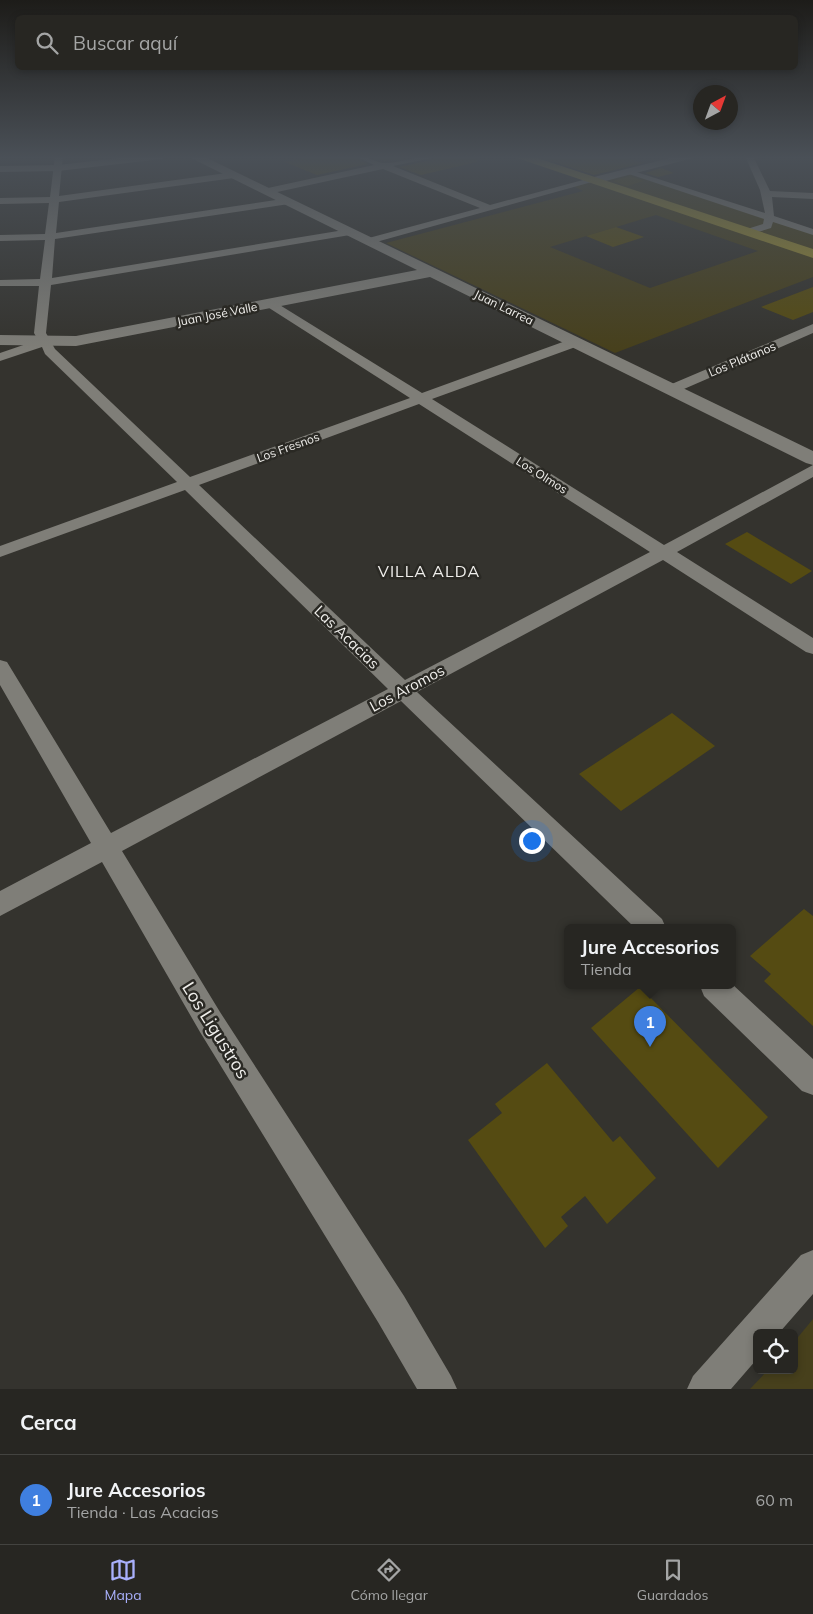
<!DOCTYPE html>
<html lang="es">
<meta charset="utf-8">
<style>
:root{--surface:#272622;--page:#33322f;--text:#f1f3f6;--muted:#a4a5a5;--line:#434340;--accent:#a9b0fc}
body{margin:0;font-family:Mulish,sans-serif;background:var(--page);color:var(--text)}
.controls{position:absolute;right:15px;bottom:15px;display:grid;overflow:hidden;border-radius:8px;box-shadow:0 2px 8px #0003}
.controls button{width:45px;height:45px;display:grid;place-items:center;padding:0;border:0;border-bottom:1px solid var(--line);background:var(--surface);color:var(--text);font:25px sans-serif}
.compass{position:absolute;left:693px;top:85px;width:45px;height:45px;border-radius:50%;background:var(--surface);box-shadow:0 2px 8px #0003;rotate:41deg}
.you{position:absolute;left:531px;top:840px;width:18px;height:18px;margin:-12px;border:4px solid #fff;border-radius:50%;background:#1a73e8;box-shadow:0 0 0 8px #1a73e833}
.badge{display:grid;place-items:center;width:32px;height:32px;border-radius:50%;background:var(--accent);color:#fff;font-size:16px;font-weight:700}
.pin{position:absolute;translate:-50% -41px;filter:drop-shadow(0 1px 2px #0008)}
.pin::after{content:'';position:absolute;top:26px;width:18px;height:15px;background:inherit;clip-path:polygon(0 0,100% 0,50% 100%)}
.popup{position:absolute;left:564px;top:924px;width:172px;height:65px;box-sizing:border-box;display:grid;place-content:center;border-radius:8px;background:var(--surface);filter:drop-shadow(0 1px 4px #0005);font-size:16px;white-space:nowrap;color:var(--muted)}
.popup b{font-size:19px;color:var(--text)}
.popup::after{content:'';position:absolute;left:50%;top:100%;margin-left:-10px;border:10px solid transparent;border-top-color:var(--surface)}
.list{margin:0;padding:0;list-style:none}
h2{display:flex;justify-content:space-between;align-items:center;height:65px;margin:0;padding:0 20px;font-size:21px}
h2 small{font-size:16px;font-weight:400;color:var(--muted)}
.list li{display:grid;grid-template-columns:32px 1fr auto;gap:15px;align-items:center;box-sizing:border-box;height:90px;padding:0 20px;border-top:1px solid var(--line)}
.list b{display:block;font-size:19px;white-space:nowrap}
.list p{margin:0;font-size:16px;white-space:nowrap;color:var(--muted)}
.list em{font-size:16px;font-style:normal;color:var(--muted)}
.icon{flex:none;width:28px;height:28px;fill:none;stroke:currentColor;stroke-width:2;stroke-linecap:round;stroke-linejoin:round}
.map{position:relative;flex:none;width:813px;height:1389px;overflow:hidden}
.search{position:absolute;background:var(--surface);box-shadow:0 2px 8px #0003;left:15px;right:15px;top:15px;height:55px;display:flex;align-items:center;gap:12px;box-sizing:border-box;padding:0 18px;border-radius:8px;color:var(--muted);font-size:19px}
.sheet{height:155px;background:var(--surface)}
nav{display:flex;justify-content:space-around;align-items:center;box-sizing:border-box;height:70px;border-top:1px solid var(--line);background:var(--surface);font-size:14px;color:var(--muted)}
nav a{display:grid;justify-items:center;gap:2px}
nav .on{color:var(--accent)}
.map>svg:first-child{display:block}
.green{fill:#47401c;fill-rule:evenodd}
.building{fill:#554b12}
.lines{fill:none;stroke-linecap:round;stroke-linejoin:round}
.street{fill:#7f7e78;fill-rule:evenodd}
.secondary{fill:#7f7e78;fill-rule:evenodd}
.primary{fill:#988b31;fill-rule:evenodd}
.labels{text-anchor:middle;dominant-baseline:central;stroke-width:5;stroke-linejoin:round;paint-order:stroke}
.far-street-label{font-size:12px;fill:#f0efec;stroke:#2a2924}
.street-label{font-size:15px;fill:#f0efec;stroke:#2a2924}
.neighbourhood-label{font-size:16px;letter-spacing:1px;fill:#f0efec;stroke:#2a2924}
.near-street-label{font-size:18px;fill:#f0efec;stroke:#2a2924}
</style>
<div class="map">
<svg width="813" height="1389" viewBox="0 0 813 1389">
<rect width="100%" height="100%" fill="#34332e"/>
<path class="green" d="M 627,172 L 813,232 L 813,277 L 615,353 L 386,243 L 583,191 L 573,186 ZM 656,215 L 758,251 L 650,288 L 550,247 Z
M 813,1319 L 813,1389 L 750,1389 L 768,1370 L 794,1370 L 794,1342 Z"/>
<path class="building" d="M 314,156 L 353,156 L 368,164 L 317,175 L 285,162 Z
M 366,156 L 418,156 L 385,161 Z
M 435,156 L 476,156 L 477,162 L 421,175 L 399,167 L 432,160 Z
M 536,156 L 619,156 L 643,163 L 594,175 Z
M 661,168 L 674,173 L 658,177 L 645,173 Z
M 630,176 L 644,181 L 627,186 L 613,181 Z
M 616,227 L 644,237 L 613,247 L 586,236 Z
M 813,287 L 813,312 L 793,320 L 761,307 Z
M 747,532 L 812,571 L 791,584 L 725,544 Z
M 672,713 L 715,746 L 621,811 L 579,774 Z
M 804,909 L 813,916 L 813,1026 L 764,981 L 771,974 L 750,956 Z
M 640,987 L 768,1117 L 718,1168 L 591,1028 Z
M 547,1063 L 613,1142 L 620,1136 L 656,1178 L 607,1224 L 585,1196 L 561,1217 L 568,1226 L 545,1248 L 468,1140 L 502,1113 L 495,1104 Z"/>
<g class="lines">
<path class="street" d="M 55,156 L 63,156 L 59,196 L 234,172 L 238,175 L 234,178 L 59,202 L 56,233 L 289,198 L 294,201 L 289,204 L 55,239 L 52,278 L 350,229 L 355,232 L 350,235 L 51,285 L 46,333 L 55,349 L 190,477 L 410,398 L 266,306 L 264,303 L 270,299 L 422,393 L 571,339 L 581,339 L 582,342 L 581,345 L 432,399 L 664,545 L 813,465 L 813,477 L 677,552 L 813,638 L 813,654 L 806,652 L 663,560 L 417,692 L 662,919 L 666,928 L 635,928 L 401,701 L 122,851 L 220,1012 L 404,1296 L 451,1376 L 457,1389 L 417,1389 L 378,1322 L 200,1032 L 102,862 L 0,916 L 0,891 L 91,843 L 0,685 L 0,660 L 7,662 L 111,833 L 388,689 L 185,490 L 0,557 L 0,546 L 177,482 L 45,354 L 42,347 L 0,361 L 0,353 L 38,340 L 34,333 L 39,286 L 0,286 L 0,280 L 40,279 L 45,240 L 0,241 L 0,235 L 45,234 L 49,203 L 0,204 L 0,198 L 50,197 ZM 419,404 L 650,552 L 405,680 L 199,485 Z
M 355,156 C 367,155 375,163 385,163 C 400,163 416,156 433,156 L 432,158 L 393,166 L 490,205 L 594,177 L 599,180 L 369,244 L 365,243 L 364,241 L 365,239 L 480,208 L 383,169 L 268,194 L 263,191 L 268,188 L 374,165 Z
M 745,156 L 753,156 L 770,191 L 813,193 L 813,199 L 772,197 L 774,216 L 813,229 L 813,235 L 773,222 L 771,228 L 748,235 L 744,234 L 743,232 L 744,230 L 763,224 L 764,219 L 623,172 L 624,170 L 630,170 L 765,213 L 760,190 Z
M 813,324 L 813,333 L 677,392 L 672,393 L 665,389 L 667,386 Z
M 732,984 L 813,1059 L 813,1095 L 802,1091 L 704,996 L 700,986 Z
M 813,1250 L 813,1294 L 779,1333 L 757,1333 L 757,1359 L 731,1389 L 687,1389 L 693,1376 L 801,1255 Z"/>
<path class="secondary" d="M 137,156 L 167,156 L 162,159 L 58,171 L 0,172 L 0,166 L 58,165 Z
M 190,156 L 203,156 L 813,451 L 813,465 L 806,463 L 430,277 L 76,346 L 0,345 L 0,335 L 76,336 L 417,270 L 191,158 Z
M 678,156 L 694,156 L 693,158 L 594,184 L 588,180 L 590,178 Z"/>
<path class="primary" d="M 516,156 L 531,156 L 813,249 L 813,258 L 517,158 Z"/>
</g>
<linearGradient id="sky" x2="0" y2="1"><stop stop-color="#1d1c19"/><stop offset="0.45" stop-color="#4a5057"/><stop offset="1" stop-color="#4a5057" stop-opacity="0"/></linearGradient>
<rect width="813" height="350" fill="url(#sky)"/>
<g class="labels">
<g class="far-street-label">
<text transform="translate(504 307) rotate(26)">Juan Larrea</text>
<text transform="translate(217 314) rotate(-11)">Juan José Valle</text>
<text transform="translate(742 359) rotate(-23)">Los Plátanos</text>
<text transform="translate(288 447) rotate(-20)">Los Fresnos</text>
<text transform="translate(542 475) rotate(32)">Los Olmos</text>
</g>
<g class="street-label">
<text transform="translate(347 637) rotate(44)">Las Acacias</text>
<text transform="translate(407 688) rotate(-28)">Los Aromos</text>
</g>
<g class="neighbourhood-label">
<text x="429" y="571">VILLA ALDA</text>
</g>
<g class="near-street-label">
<text transform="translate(216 1030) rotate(58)">Los Ligustros</text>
</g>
</g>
</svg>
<div class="controls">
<button><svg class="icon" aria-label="locate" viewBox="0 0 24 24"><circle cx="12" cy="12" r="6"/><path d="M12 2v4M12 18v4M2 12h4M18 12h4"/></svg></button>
</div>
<svg class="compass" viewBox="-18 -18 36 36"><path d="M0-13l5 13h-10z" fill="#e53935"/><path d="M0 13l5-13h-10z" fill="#a4a5a5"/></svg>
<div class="you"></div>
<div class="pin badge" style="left:650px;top:1047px;background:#3f7fe0">1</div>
<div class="popup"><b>Jure Accesorios</b>Tienda</div>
<div class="search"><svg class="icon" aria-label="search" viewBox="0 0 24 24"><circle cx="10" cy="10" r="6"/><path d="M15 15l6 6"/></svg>Buscar aquí</div>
</div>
<section class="sheet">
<h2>Cerca<small></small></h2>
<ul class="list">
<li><span class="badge" style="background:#3f7fe0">1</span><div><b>Jure Accesorios</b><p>Tienda · Las Acacias</p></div><em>60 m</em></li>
</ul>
</section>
<nav>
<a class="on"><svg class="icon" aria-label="map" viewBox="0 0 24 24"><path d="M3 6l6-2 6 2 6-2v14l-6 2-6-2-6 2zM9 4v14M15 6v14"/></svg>Mapa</a>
<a><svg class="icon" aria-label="directions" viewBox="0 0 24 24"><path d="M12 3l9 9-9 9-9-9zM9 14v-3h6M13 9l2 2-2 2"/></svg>Cómo llegar</a>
<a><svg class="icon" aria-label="saved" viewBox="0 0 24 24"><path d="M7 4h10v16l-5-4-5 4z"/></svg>Guardados</a>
</nav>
